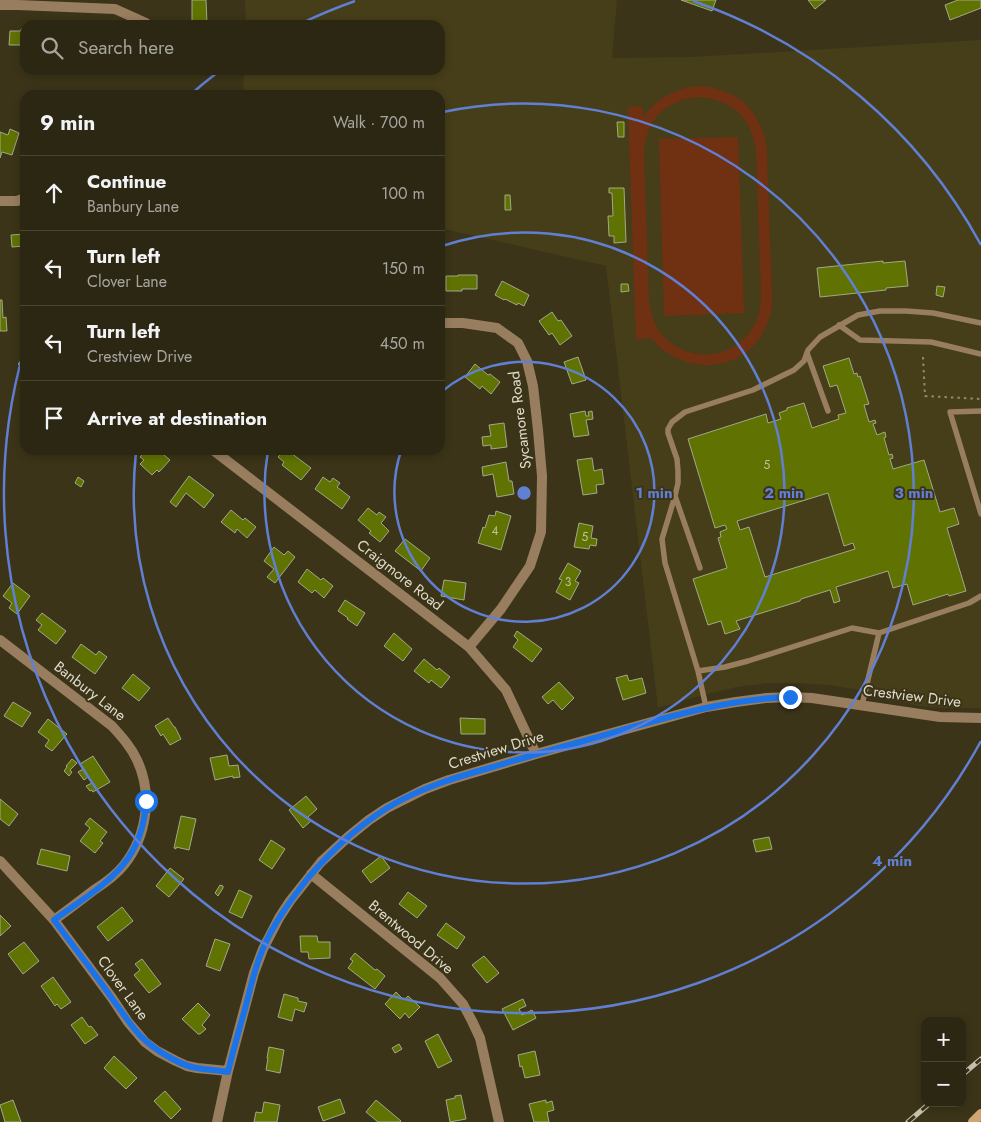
<!DOCTYPE html>
<meta charset="utf-8">
<style>
:root{--surface:#2c2712;--page:#383320;--text:#f1f3f6;--muted:#a6a59f;--line:#484432}
body{margin:0;font-family:Jost,sans-serif;background:var(--page);color:var(--text)}
.controls{position:absolute;right:15px;bottom:15px;display:grid;overflow:hidden;border-radius:10px;box-shadow:0 2px 8px #0003}
.controls button{width:45px;height:45px;display:grid;place-items:center;padding:0;border:0;border-bottom:1px solid var(--line);background:var(--surface);color:var(--text);font:25px sans-serif}
.stop{position:absolute;width:15px;height:15px;margin:-11px;border:4px solid #1a73e8;border-radius:50%;background:#fff}
.stop.end{background:#1a73e8;border-color:#fff;box-shadow:0 1px 5px #0008}
.list{margin:0;padding:0;list-style:none}
h2{display:flex;justify-content:space-between;align-items:center;height:65px;margin:0;padding:0 20px;font-size:21px}
h2 small{font-size:16px;font-weight:400;color:var(--muted)}
.list li{display:grid;grid-template-columns:32px 1fr auto;gap:15px;align-items:center;box-sizing:border-box;height:75px;padding:0 20px;border-top:1px solid var(--line)}
.list b{display:block;font-size:19px;white-space:nowrap}
.list p{margin:0;font-size:16px;white-space:nowrap;color:var(--muted)}
.list em{font-size:16px;font-style:normal;color:var(--muted)}
.icon{flex:none;width:28px;height:28px;fill:none;stroke:currentColor;stroke-width:2;stroke-linecap:round;stroke-linejoin:round}
.map{position:relative;flex:none;width:981px;height:1122px;overflow:hidden}
.search{position:absolute;background:var(--surface);box-shadow:0 2px 8px #0003;left:20px;top:20px;width:425px;height:55px;display:flex;align-items:center;gap:12px;box-sizing:border-box;padding:0 18px;border-radius:15px;color:var(--muted);font-size:19px}
.panel{position:absolute;background:var(--surface);box-shadow:0 2px 8px #0003;left:20px;top:90px;width:425px;height:365px;border-radius:15px}
.map>svg:first-child{display:block}
.built{fill:#463d19}
.green{fill:#6f3112;fill-rule:evenodd}
.building{fill:#607302;stroke:#a0a98a;fill-rule:evenodd}
.lines{fill:none;stroke-linecap:round;stroke-linejoin:round}
.path{stroke:#908a74;stroke-width:2;stroke-dasharray:2.5 4;stroke-linecap:butt}
.lane{stroke:#987d5e;stroke-width:5.5}
.street{stroke:#987d5e;stroke-width:10}
.secondary{stroke:#d1a573;stroke-width:10}
.rail-casing{stroke:#c7c2b0;stroke-width:5}
.rail{stroke:#3b3418;stroke-width:3;stroke-dasharray:9;stroke-linecap:butt}
.route{stroke:#1a73e8;stroke-width:6}
.ring{fill:none;stroke:#617fd3;stroke-width:2.5}
.labels{text-anchor:middle;dominant-baseline:central;stroke-width:4;stroke-linejoin:round;paint-order:stroke}
.number-label{font-size:12px;fill:#bfc199}
.street-label{font-size:15px;fill:#dfdbcb;stroke:#3b3418}
.centre{fill:#617fd3;stroke:#3b3418;stroke-width:2.5}
.ring-label{font-size:15px;text-anchor:middle;font-weight:bold;fill:#617fd3;stroke:#3b3418;stroke-width:4;stroke-linejoin:round;paint-order:stroke}
</style>
<div class="map">
<svg width="981" height="1122" viewBox="0 0 981 1122">
<rect width="100%" height="100%" fill="#3b3418"/>
<path class="built" d="M 245,0 L 617,0 L 612,58 L 693,57 L 981,40 L 981,708 L 945,708 L 919,706 L 893,700 L 855,689 L 828,685 L 800,683 L 768,683 L 737,687 L 707,694 L 658,708 L 606,266 L 440,228 L 440,95 L 243,95 L 244,70 L 440,70 L 440,25 L 246,25 Z"/>
<path class="green" d="M 698,86 C 738,88 763,112 767,151 L 772,296 C 772,304 772,311 769,319 C 752,373 686,380 651,338 L 636,339 L 628,107 L 642,106 L 643,117 C 657,98 675,88 698,86 ZM 698,97 C 732,99 752,118 756,151 L 761,297 C 761,303 760,310 758,316 C 755,327 747,337 738,344 C 712,363 674,355 657,328 C 653,320 651,311 649,302 L 644,154 C 645,121 665,100 698,97 Z
M 738,137 L 744,313 L 664,316 L 659,139 Z"/>
<path class="building" d="M 192,0 L 206,0 L 207,23 L 192,24 Z
M 681,0 L 716,0 L 712,11 Z
M 808,0 L 826,0 L 815,9 Z
M 958,0 L 981,0 L 981,8 L 950,20 L 945,5 Z
M 21,29 L 25,29 L 25,45 L 9,45 L 10,31 L 21,31 Z
M 617,122 L 624,122 L 624,137 L 618,137 Z
M 10,129 L 19,133 L 12,155 L 2,152 L 0,158 L 0,132 L 8,135 Z
M 609,188 L 624,188 L 626,242 L 614,243 L 614,236 L 609,236 L 608,216 L 613,216 L 612,193 L 609,193 Z
M 505,195 L 510,195 L 511,210 L 505,210 Z
M 25,234 L 25,246 L 12,247 L 11,235 Z
M 883,261 L 883,263 L 905,261 L 908,286 L 886,288 L 886,290 L 820,297 L 817,268 Z
M 458,275 L 477,275 L 477,289 L 462,289 L 462,291 L 446,291 L 446,276 L 458,276 Z
M 502,281 L 529,295 L 524,306 L 518,303 L 517,305 L 505,299 L 504,300 L 495,295 Z
M 621,284 L 628,284 L 629,291 L 621,292 Z
M 937,286 L 945,287 L 943,297 L 936,295 Z
M 0,300 L 2,300 L 3,318 L 6,317 L 7,331 L 0,331 Z
M 552,312 L 558,321 L 561,320 L 572,336 L 560,345 L 552,333 L 549,335 L 539,321 Z
M 25,356 L 25,369 L 18,364 Z
M 578,357 L 586,380 L 572,384 L 564,362 Z
M 849,358 L 854,374 L 857,373 L 858,377 L 860,376 L 869,404 L 864,405 L 869,422 L 875,420 L 876,423 L 873,424 L 877,435 L 885,432 L 886,437 L 884,438 L 889,455 L 892,454 L 893,458 L 890,459 L 893,469 L 924,460 L 940,512 L 954,508 L 959,524 L 947,528 L 966,591 L 949,596 L 948,594 L 913,605 L 907,584 L 893,588 L 888,571 L 836,587 L 840,601 L 834,603 L 830,590 L 801,599 L 800,601 L 736,621 L 740,629 L 725,634 L 721,621 L 708,625 L 693,579 L 727,568 L 718,538 L 721,537 L 720,532 L 727,529 L 725,525 L 715,528 L 688,439 L 766,414 L 768,423 L 781,419 L 779,413 L 787,410 L 787,408 L 804,403 L 812,428 L 839,419 L 838,415 L 846,413 L 837,385 L 830,387 L 823,366 ZM 828,493 L 844,546 L 853,543 L 855,549 L 765,577 L 749,527 L 740,530 L 737,521 Z
M 475,364 L 488,375 L 490,374 L 500,382 L 491,394 L 482,386 L 480,389 L 465,377 Z
M 585,411 L 586,416 L 589,416 L 588,412 L 592,411 L 593,419 L 586,420 L 589,435 L 574,437 L 570,414 Z
M 504,423 L 507,447 L 491,449 L 491,445 L 483,446 L 482,437 L 491,436 L 489,425 Z
M 146,450 L 158,450 L 170,460 L 159,472 L 157,470 L 152,475 L 140,464 L 144,460 L 140,457 Z
M 284,450 L 287,450 L 311,468 L 301,480 L 282,465 L 284,462 L 278,457 Z
M 592,458 L 594,471 L 602,469 L 604,484 L 596,485 L 597,493 L 583,495 L 577,460 Z
M 506,462 L 509,481 L 512,481 L 514,494 L 497,497 L 493,474 L 483,476 L 482,467 Z
M 189,476 L 214,495 L 204,508 L 186,493 L 176,507 L 170,502 Z
M 78,477 L 84,481 L 81,487 L 75,483 Z
M 323,477 L 330,482 L 333,478 L 340,483 L 337,487 L 350,497 L 342,509 L 315,489 Z
M 368,508 L 377,515 L 379,512 L 386,517 L 381,523 L 389,531 L 380,542 L 369,533 L 371,531 L 358,520 Z
M 231,510 L 243,520 L 245,518 L 256,527 L 247,538 L 237,529 L 235,533 L 221,522 Z
M 496,511 L 511,516 L 501,550 L 478,543 L 483,527 L 485,528 L 489,515 L 495,516 Z
M 579,523 L 593,526 L 591,538 L 597,539 L 596,546 L 590,545 L 589,549 L 574,547 Z
M 405,539 L 430,558 L 421,571 L 395,551 Z
M 274,547 L 284,555 L 288,551 L 295,557 L 275,583 L 267,577 L 274,569 L 264,561 Z
M 568,563 L 581,571 L 575,581 L 579,583 L 570,600 L 556,592 L 562,580 L 559,579 Z
M 307,569 L 321,580 L 323,578 L 333,586 L 324,598 L 315,590 L 312,593 L 298,582 Z
M 444,580 L 466,583 L 464,600 L 441,596 Z
M 13,583 L 30,596 L 17,614 L 9,608 L 12,603 L 3,596 Z
M 345,600 L 365,613 L 357,626 L 347,619 L 348,618 L 338,611 Z
M 42,613 L 66,631 L 56,644 L 38,630 L 42,625 L 36,620 Z
M 517,631 L 542,649 L 532,662 L 513,647 L 518,640 L 514,636 Z
M 394,633 L 412,649 L 403,661 L 384,646 Z
M 81,644 L 96,655 L 99,651 L 107,657 L 95,674 L 72,657 Z
M 424,659 L 437,670 L 439,668 L 450,677 L 441,688 L 431,680 L 429,683 L 414,671 Z
M 133,674 L 150,688 L 139,701 L 122,688 Z
M 627,675 L 629,681 L 642,678 L 646,693 L 623,700 L 616,678 Z
M 559,682 L 574,698 L 562,710 L 553,700 L 548,704 L 542,697 Z
M 13,702 L 31,713 L 22,727 L 4,716 Z
M 168,718 L 174,727 L 175,727 L 181,739 L 170,745 L 163,734 L 161,736 L 155,726 Z
M 460,718 L 485,719 L 485,734 L 461,734 Z
M 48,719 L 67,734 L 52,751 L 45,746 L 49,740 L 38,732 Z
M 227,755 L 229,766 L 238,765 L 240,777 L 233,778 L 233,776 L 215,780 L 210,758 Z
M 93,756 L 110,782 L 93,792 L 92,790 L 90,791 L 86,786 L 92,783 L 88,777 L 84,780 L 78,772 L 83,769 L 80,764 Z
M 72,759 L 77,763 L 70,770 L 72,772 L 69,776 L 64,771 L 67,767 L 66,766 Z
M 306,796 L 317,809 L 308,817 L 311,821 L 303,828 L 289,810 Z
M 0,799 L 18,814 L 9,826 L 0,819 Z
M 181,816 L 196,819 L 189,850 L 176,847 L 176,849 L 174,848 Z
M 90,818 L 107,832 L 100,841 L 103,843 L 95,853 L 80,841 L 90,828 L 85,824 Z
M 769,837 L 772,849 L 756,852 L 753,840 Z
M 271,840 L 285,849 L 272,869 L 259,860 Z
M 41,849 L 70,856 L 67,871 L 37,864 Z
M 381,856 L 390,868 L 371,883 L 362,871 Z
M 170,868 L 184,879 L 169,897 L 156,886 Z
M 220,885 L 223,886 L 223,888 L 218,896 L 215,893 Z
M 239,890 L 252,896 L 242,918 L 229,912 Z
M 408,892 L 427,906 L 417,918 L 399,904 Z
M 122,907 L 133,921 L 108,941 L 97,927 Z
M 0,915 L 11,926 L 0,936 Z
M 446,923 L 465,937 L 457,949 L 437,935 Z
M 300,936 L 317,936 L 318,942 L 330,942 L 330,958 L 309,959 L 308,952 L 301,952 Z
M 215,939 L 230,944 L 220,971 L 206,966 Z
M 24,942 L 39,961 L 23,974 L 8,954 Z
M 355,953 L 375,970 L 377,969 L 385,976 L 375,989 L 348,968 L 353,961 L 350,959 Z
M 484,956 L 499,973 L 487,983 L 472,965 Z
M 142,959 L 161,984 L 149,993 L 134,975 L 140,970 L 135,964 Z
M 53,977 L 71,1002 L 61,1009 L 57,1004 L 55,1006 L 41,986 Z
M 396,992 L 404,1000 L 408,996 L 420,1007 L 409,1018 L 405,1013 L 400,1019 L 385,1004 Z
M 284,994 L 298,998 L 298,1001 L 307,1003 L 304,1012 L 295,1009 L 292,1021 L 278,1017 Z
M 523,999 L 526,1006 L 519,1009 L 522,1015 L 532,1010 L 536,1018 L 513,1030 L 502,1009 Z
M 198,1003 L 210,1015 L 202,1025 L 206,1029 L 200,1034 L 198,1034 L 182,1019 Z
M 82,1017 L 89,1027 L 91,1026 L 98,1035 L 85,1044 L 71,1025 Z
M 438,1034 L 452,1061 L 438,1068 L 425,1041 Z
M 399,1044 L 402,1049 L 395,1053 L 392,1048 Z
M 269,1047 L 284,1050 L 280,1073 L 266,1070 L 268,1058 L 267,1058 Z
M 535,1051 L 540,1075 L 525,1078 L 522,1066 L 520,1067 L 518,1055 Z
M 114,1056 L 137,1078 L 126,1089 L 104,1068 Z
M 165,1091 L 181,1109 L 171,1119 L 154,1101 Z
M 461,1095 L 466,1119 L 450,1122 L 446,1100 L 455,1098 L 455,1096 Z
M 340,1099 L 345,1113 L 323,1121 L 318,1107 Z
M 13,1100 L 21,1122 L 5,1122 L 0,1105 Z
M 376,1100 L 401,1121 L 400,1122 L 378,1122 L 366,1112 Z
M 546,1100 L 546,1103 L 552,1101 L 554,1110 L 547,1112 L 549,1122 L 534,1122 L 529,1104 Z
M 264,1102 L 280,1105 L 277,1122 L 254,1122 L 256,1112 L 262,1113 Z"/>
<g class="lines">
<path class="path" d="M 923,357 L 925,396 L 981,399"/>
<path class="lane" d="M 839,325 L 860,340 L 931,342 L 981,354
M 807,353 L 828,411
M 981,411 L 950,412 L 981,514
M 675,496 L 700,568
M 879,633 L 852,628 L 748,661 L 725,667 L 698,671 L 665,563 L 662,539 L 675,496 L 678,483 L 678,471 L 677,459 L 668,433 L 668,429 L 672,422 L 685,412 L 753,390 L 794,370 L 804,361 L 808,350 L 820,337 L 858,315 L 880,311 L 906,311 L 933,313 L 981,323
M 698,671 L 706,707
M 862,705 L 879,633 L 969,603 L 981,596"/>
<path class="street" d="M 0,5 L 18,5 L 115,9 L 146,23
M 0,201 L 17,201 L 25,198
M 440,323 L 463,323 L 497,328 L 518,343 L 527,361 L 533,386 L 538,430 L 542,476 L 541,532 L 530,566 L 501,609 L 469,647
M 213,450 L 469,647 L 506,690 L 536,754
M 0,640 L 112,726 C 122,737 131,747 137,760 C 153,794 147,836 124,865 C 116,875 105,883 94,890 C 81,900 68,910 54,920
M 0,861 L 54,920 L 112,998 L 128,1022 L 145,1042 L 157,1051 L 176,1061 L 187,1066 L 197,1068 L 228,1071
M 311,874 L 440,978 L 463,1004 L 472,1021 L 480,1038 L 499,1122
M 217,1122 L 228,1071 L 254,973 L 263,949 L 279,918 L 290,901 L 321,862 L 348,837 L 369,820 L 387,808 L 425,789 L 449,780 L 536,754 L 706,707 L 736,702 L 766,698 L 790,697 L 812,698 L 940,717 L 981,718"/>
<path class="secondary" d="M 973,1122 L 981,1114"/>
<defs>
<path id="rail" d="M 962,1075 L 981,1059
M 908,1122 L 930,1103"/>
</defs>
<use href="#rail" class="rail-casing"/>
<use href="#rail" class="rail"/>
</g>
<g class="lines">
<path class="route" d="M 146,801 C 143,866 102,885 54,920 C 73,946 93,971 111,997 C 131,1024 138,1040 169,1057 C 178,1062 187,1067 197,1068 C 207,1070 218,1070 228,1072 C 233,1051 239,1030 245,1009 C 250,990 254,970 262,951 C 273,924 290,901 308,878 C 331,851 357,827 387,808 C 420,788 456,777 493,767 C 522,758 551,750 580,742 C 649,723 718,699 790,697"/>
</g>
<g class="ring">
<path d="M440 393A130 130 0 1 1 401 451"/>
<path d="M442 246A260 260 0 1 1 268 450"/>
<path d="M443 112A390 390 0 1 1 136 452"/>
<path d="M981 741A520 520 0 0 1 24 350M190 95A520 520 0 0 1 218 72M300 24A520 520 0 0 1 355 1M693 1A520 520 0 0 1 981 245"/>
</g>
<g class="labels">
<g class="number-label">
<text x="767" y="465">5</text>
<text x="495" y="531">4</text>
<text x="585" y="537">5</text>
<text x="568" y="582">3</text>
</g>
<g class="street-label">
<text transform="translate(520 420) rotate(-97)">Sycamore Road</text>
<text transform="translate(400 575) rotate(38)">Craigmore Road</text>
<text transform="translate(90 691) rotate(38)">Banbury Lane</text>
<text transform="translate(912 696) rotate(7)">Crestview Drive</text>
<text transform="translate(496 750) rotate(-17)">Crestview Drive</text>
<text transform="translate(411 937) rotate(40)">Brentwood Drive</text>
<text transform="translate(123 988) rotate(54)">Clover Lane</text>
</g>
</g>
<circle cx="524" cy="493" r="8" class="centre"/>
<g class="ring-label">
<text x="654" y="498">1 min</text>
<text x="784" y="498">2 min</text>
<text x="914" y="498">3 min</text>
<text x="892" y="866">4 min</text>
</g>
</svg>
<div class="controls">
<button>+</button>
<button>−</button>
</div>
<div class="stop" style="left:146px;top:801px"></div>
<div class="stop end" style="left:790px;top:697px"></div>
<div class="search"><svg class="icon" aria-label="search" viewBox="0 0 24 24"><circle cx="10" cy="10" r="6"/><path d="M15 15l6 6"/></svg>Search here</div>
<section class="panel">
<h2>9 min<small>Walk · 700 m</small></h2>
<ul class="list">
<li><svg class="icon" aria-label="ahead" viewBox="0 0 24 24"><path d="M12 20V5M6 11l6-6 6 6"/></svg><div><b>Continue</b><p>Banbury Lane</p></div><em>100 m</em></li>
<li><svg class="icon" aria-label="left" viewBox="0 0 24 24"><path d="M17 20v-9H6M10 6l-5 5 5 5"/></svg><div><b>Turn left</b><p>Clover Lane</p></div><em>150 m</em></li>
<li><svg class="icon" aria-label="left" viewBox="0 0 24 24"><path d="M17 20v-9H6M10 6l-5 5 5 5"/></svg><div><b>Turn left</b><p>Crestview Drive</p></div><em>450 m</em></li>
<li><svg class="icon" aria-label="arrive" viewBox="0 0 24 24"><path d="M6 21V4h12l-3 4 3 4H6"/></svg><div><b>Arrive at destination</b></div></li>
</ul>
</section>
</div>
